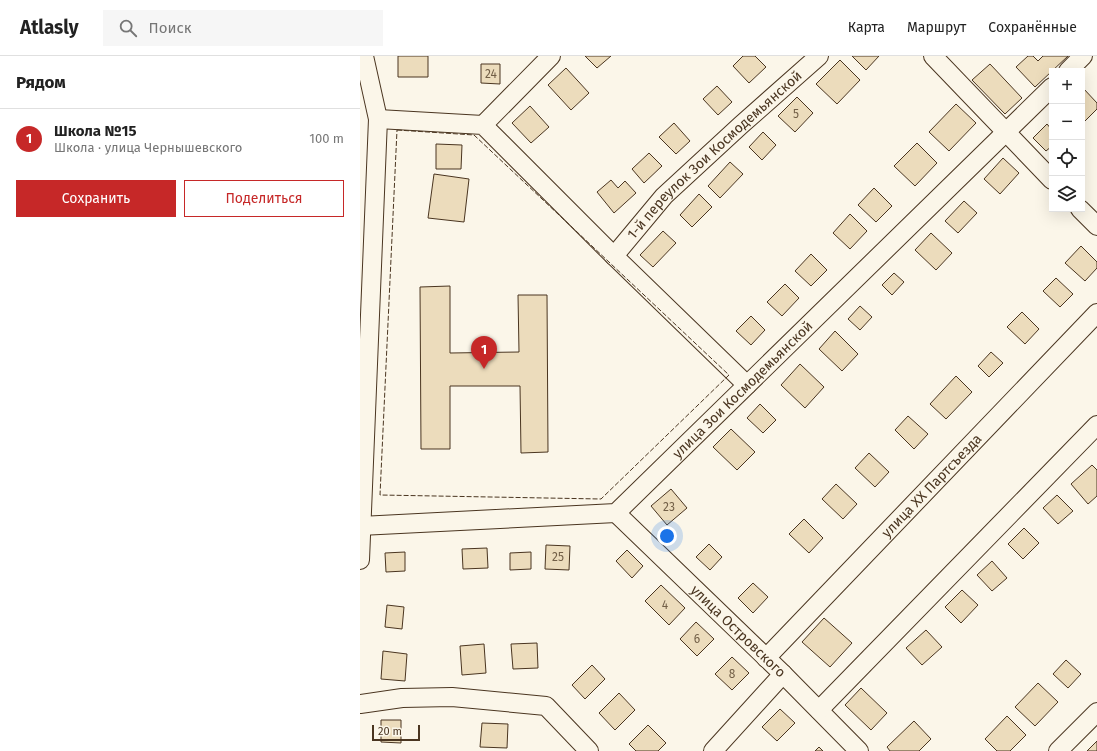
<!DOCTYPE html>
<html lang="ru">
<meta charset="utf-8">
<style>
:root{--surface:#fff;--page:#f6f6f6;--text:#222;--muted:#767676;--line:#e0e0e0;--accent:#c62828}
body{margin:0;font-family:"Fira Sans",sans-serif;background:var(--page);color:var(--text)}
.controls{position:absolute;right:12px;top:12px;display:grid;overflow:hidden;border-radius:0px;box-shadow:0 4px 16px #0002}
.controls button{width:36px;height:36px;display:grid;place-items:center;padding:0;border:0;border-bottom:1px solid var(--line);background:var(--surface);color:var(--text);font:20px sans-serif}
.scale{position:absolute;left:12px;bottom:10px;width:48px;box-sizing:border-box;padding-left:4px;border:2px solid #4a3520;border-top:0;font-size:11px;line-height:14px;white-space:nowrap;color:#4a3520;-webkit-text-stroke:3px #fbf6e9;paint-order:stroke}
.you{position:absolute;left:307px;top:480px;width:14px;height:14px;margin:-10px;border:3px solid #fff;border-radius:50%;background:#1a73e8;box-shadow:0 0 0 6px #1a73e833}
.badge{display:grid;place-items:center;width:26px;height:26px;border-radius:50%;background:var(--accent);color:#fff;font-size:13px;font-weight:700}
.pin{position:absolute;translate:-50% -33px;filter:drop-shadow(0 1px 2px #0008)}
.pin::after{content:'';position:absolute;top:21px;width:14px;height:12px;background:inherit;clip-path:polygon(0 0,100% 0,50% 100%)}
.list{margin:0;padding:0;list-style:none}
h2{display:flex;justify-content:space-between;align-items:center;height:52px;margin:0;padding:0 16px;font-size:17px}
h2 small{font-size:13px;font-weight:400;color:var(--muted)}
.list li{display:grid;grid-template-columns:26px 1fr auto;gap:12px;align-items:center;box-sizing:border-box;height:60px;padding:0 16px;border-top:1px solid var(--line)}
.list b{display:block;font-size:15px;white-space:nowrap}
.list p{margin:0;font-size:13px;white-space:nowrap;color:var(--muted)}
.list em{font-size:13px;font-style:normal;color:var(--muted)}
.actions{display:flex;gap:8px;padding:12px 16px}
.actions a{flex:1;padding:9px 0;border:1px solid var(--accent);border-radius:0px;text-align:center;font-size:14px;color:var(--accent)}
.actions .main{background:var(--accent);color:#fff}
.icon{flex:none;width:22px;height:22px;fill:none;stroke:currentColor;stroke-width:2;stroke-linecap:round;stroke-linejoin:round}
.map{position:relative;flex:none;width:737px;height:695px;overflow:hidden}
header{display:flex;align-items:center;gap:24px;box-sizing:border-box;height:56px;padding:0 20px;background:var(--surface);border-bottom:1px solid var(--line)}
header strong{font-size:19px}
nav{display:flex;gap:22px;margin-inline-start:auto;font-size:14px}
.search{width:280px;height:36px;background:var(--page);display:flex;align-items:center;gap:10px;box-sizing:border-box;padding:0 14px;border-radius:0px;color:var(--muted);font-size:15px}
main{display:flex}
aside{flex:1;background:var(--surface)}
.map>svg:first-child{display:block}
.building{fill:#ecdcbc;stroke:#4a3520}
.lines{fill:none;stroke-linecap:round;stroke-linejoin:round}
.minor-casing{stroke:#4a3520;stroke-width:20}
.minor{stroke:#fbf6e9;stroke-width:18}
.fence{stroke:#4a3520;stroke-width:1;stroke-dasharray:5 2;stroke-linecap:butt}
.labels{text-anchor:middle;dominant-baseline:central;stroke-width:3;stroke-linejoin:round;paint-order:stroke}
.number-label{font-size:12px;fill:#725f47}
.street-label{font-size:14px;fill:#4a3520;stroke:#fbf6e9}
</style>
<header>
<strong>Atlasly</strong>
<div class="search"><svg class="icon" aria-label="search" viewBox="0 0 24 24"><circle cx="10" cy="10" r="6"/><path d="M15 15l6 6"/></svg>Поиск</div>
<nav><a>Карта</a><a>Маршрут</a><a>Сохранённые</a></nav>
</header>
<main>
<aside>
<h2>Рядом<small></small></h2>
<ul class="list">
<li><span class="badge">1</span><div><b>Школа №15</b><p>Школа · улица Чернышевского</p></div><em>100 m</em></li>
</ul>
<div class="actions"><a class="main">Сохранить</a><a>Поделиться</a></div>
</aside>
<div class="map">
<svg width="737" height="695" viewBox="0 0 737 695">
<rect width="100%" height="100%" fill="#fbf6e9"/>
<path class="building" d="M 38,0 L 68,0 L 68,21 L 38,21 Z
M 225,0 L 251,0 L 237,12 Z
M 383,0 L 395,0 L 406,11 L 389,27 L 373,10 Z
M 492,0 L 519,0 L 506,14 Z
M 668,0 L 673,0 L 678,5 L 683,0 L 708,0 L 675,31 L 656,11 Z
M 480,4 L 500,24 L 477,48 L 456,28 Z
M 121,8 L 140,8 L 140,28 L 121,27 Z
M 630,8 L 662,42 L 645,58 L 612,24 Z
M 206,12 L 229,37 L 211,54 L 188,29 Z
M 357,30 L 372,46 L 358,59 L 343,43 Z
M 723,32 L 737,47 L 737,53 L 723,67 L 722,33 Z
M 437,41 L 453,57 L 435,76 L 418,60 Z
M 596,48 L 616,67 L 589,95 L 569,76 Z
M 170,50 L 189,71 L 171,87 L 152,67 Z
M 314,67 L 330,85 L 316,98 L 299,81 Z
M 687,68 L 692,74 L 692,90 L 686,95 L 673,82 Z
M 403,76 L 416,89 L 402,104 L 389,91 Z
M 557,87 L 577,107 L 555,130 L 534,110 Z
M 76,88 L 102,89 L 101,113 L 76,113 Z
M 289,97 L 302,110 L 284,127 L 272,113 Z
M 643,102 L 659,117 L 640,138 L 624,123 Z
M 370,106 L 383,118 L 360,142 L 348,130 Z
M 74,118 L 109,123 L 104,166 L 68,162 Z
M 251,124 L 258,132 L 265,125 L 276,137 L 254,157 L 237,136 Z
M 514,132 L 532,150 L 516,166 L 498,149 Z
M 339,138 L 352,151 L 332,171 L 320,159 Z
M 604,145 L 617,157 L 598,177 L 585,165 Z
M 490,158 L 507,175 L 490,193 L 473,177 Z
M 303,175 L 316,187 L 293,211 L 280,199 Z
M 571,177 L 592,197 L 576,214 L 555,194 Z
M 721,190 L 737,206 L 737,212 L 725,225 L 705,207 Z
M 451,198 L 467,214 L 451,230 L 435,215 Z
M 534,217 L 544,226 L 532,239 L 522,229 Z
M 696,222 L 713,238 L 700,251 L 683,235 Z
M 425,228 L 439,242 L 422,260 L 407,246 Z
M 90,230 L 90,297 L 159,296 L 158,239 L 187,239 L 188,396 L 161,397 L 160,330 L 90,330 L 90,393 L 61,393 L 60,231 Z
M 500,250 L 512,261 L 500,274 L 488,263 Z
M 662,256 L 679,273 L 665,288 L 647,271 Z
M 391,260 L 405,274 L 391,289 L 376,275 Z
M 475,275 L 498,298 L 482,315 L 459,293 Z
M 631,296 L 643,307 L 629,321 L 618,310 Z
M 440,308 L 464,331 L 445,352 L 421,329 Z
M 596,320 L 612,336 L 586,363 L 570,348 Z
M 400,348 L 416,364 L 403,377 L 387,362 Z
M 548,360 L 568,378 L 554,393 L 535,374 Z
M 371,373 L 395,396 L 377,414 L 353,391 Z
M 509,397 L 529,416 L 515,431 L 495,412 Z
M 732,409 L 737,414 L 737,440 L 728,448 L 711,428 Z
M 476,428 L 497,448 L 483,463 L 462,443 Z
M 311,433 L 327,452 L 307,469 L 291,450 Z
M 697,439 L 713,455 L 698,468 L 683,452 Z
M 444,463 L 463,482 L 449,497 L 429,478 Z
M 664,472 L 679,487 L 663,503 L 648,488 Z
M 349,488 L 362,501 L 350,514 L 336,501 Z
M 186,489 L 210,490 L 209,514 L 185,513 Z
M 127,492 L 128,512 L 103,513 L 102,493 Z
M 267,494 L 283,510 L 272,522 L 256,505 Z
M 45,496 L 45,515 L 26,516 L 25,497 Z
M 171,496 L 171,513 L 150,514 L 150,497 Z
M 632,505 L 647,522 L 632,535 L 617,519 Z
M 393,527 L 408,541 L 393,557 L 378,542 Z
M 301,529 L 325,552 L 309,569 L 285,545 Z
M 602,534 L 618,549 L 601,567 L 585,551 Z
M 27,549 L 44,551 L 42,573 L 25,571 Z
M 464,562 L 492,587 L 470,611 L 442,586 Z
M 336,566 L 354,583 L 337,600 L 320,583 Z
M 566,574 L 582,591 L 562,609 L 546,592 Z
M 177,587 L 178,612 L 153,613 L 151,588 Z
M 124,588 L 126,617 L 102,619 L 100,590 Z
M 23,595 L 47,598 L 45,625 L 21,623 Z
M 372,601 L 389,617 L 372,634 L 355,618 Z
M 706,604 L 721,618 L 708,632 L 693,618 Z
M 232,609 L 245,623 L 225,643 L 212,629 Z
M 678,627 L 698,646 L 675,670 L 655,651 Z
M 501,632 L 527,657 L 511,674 L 485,649 Z
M 259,637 L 275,654 L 255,674 L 239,657 Z
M 420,653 L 435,667 L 417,685 L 402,671 Z
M 647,660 L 666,679 L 650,695 L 637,695 L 625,683 Z
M 21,664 L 41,664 L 41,687 L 21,686 Z
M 554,665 L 571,683 L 559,695 L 530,695 L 527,691 Z
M 122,667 L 148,668 L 147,692 L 120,691 Z
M 288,669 L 306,687 L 298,695 L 276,695 L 269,688 Z
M 737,685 L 737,695 L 727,695 Z
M 459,691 L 463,695 L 455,695 Z"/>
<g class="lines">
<defs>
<g id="minor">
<path d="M 573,0 L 692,124"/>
<path d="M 708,15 L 723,0"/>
<path d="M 18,63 L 123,69 L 254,200 L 387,329"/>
<path d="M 123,69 L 191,0"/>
<path d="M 720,153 L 737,170"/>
<path id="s1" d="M 254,200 L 304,140 L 381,69 L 459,0"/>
<path id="s2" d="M 256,457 L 423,618 L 499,695"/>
<path id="s3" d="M 0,470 L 256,457 L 692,31"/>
<path d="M 0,504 L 18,63 L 4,0"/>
<path id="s4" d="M 406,602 L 737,257"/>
<path d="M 0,648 L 42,642 L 92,641 L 186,650 L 229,695"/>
<path d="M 459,654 L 737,369"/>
<path d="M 353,695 L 423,618"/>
<path d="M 698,695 L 737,656"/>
</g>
</defs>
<use href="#minor" class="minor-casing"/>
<use href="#minor" class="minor"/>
<path class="fence" d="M 37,74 L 114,79 L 369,319 L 241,443 L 20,439 Z"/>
</g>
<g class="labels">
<g class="number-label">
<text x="131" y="18">24</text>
<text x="436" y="58">5</text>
<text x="309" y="451">23</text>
<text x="198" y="501">25</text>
<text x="305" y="549">4</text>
<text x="337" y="583">6</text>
<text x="372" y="618">8</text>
</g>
<g class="street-label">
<text stroke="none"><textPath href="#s1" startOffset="143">1-й переулок Зои Космодемьянской</textPath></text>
<text stroke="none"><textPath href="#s3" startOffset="433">улица Зои Космодемьянской</textPath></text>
<text stroke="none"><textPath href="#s4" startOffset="239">улица ХХ Партсъезда</textPath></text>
<text stroke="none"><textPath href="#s2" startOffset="170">улица Островского</textPath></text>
</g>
</g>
</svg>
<div class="controls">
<button>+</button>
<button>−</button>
<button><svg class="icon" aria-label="locate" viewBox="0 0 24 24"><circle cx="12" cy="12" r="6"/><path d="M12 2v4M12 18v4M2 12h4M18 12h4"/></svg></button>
<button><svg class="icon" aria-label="layers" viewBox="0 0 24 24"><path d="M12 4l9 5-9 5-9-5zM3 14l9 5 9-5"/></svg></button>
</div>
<div class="scale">20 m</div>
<div class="you"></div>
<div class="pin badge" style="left:124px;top:313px">1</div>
</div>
</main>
